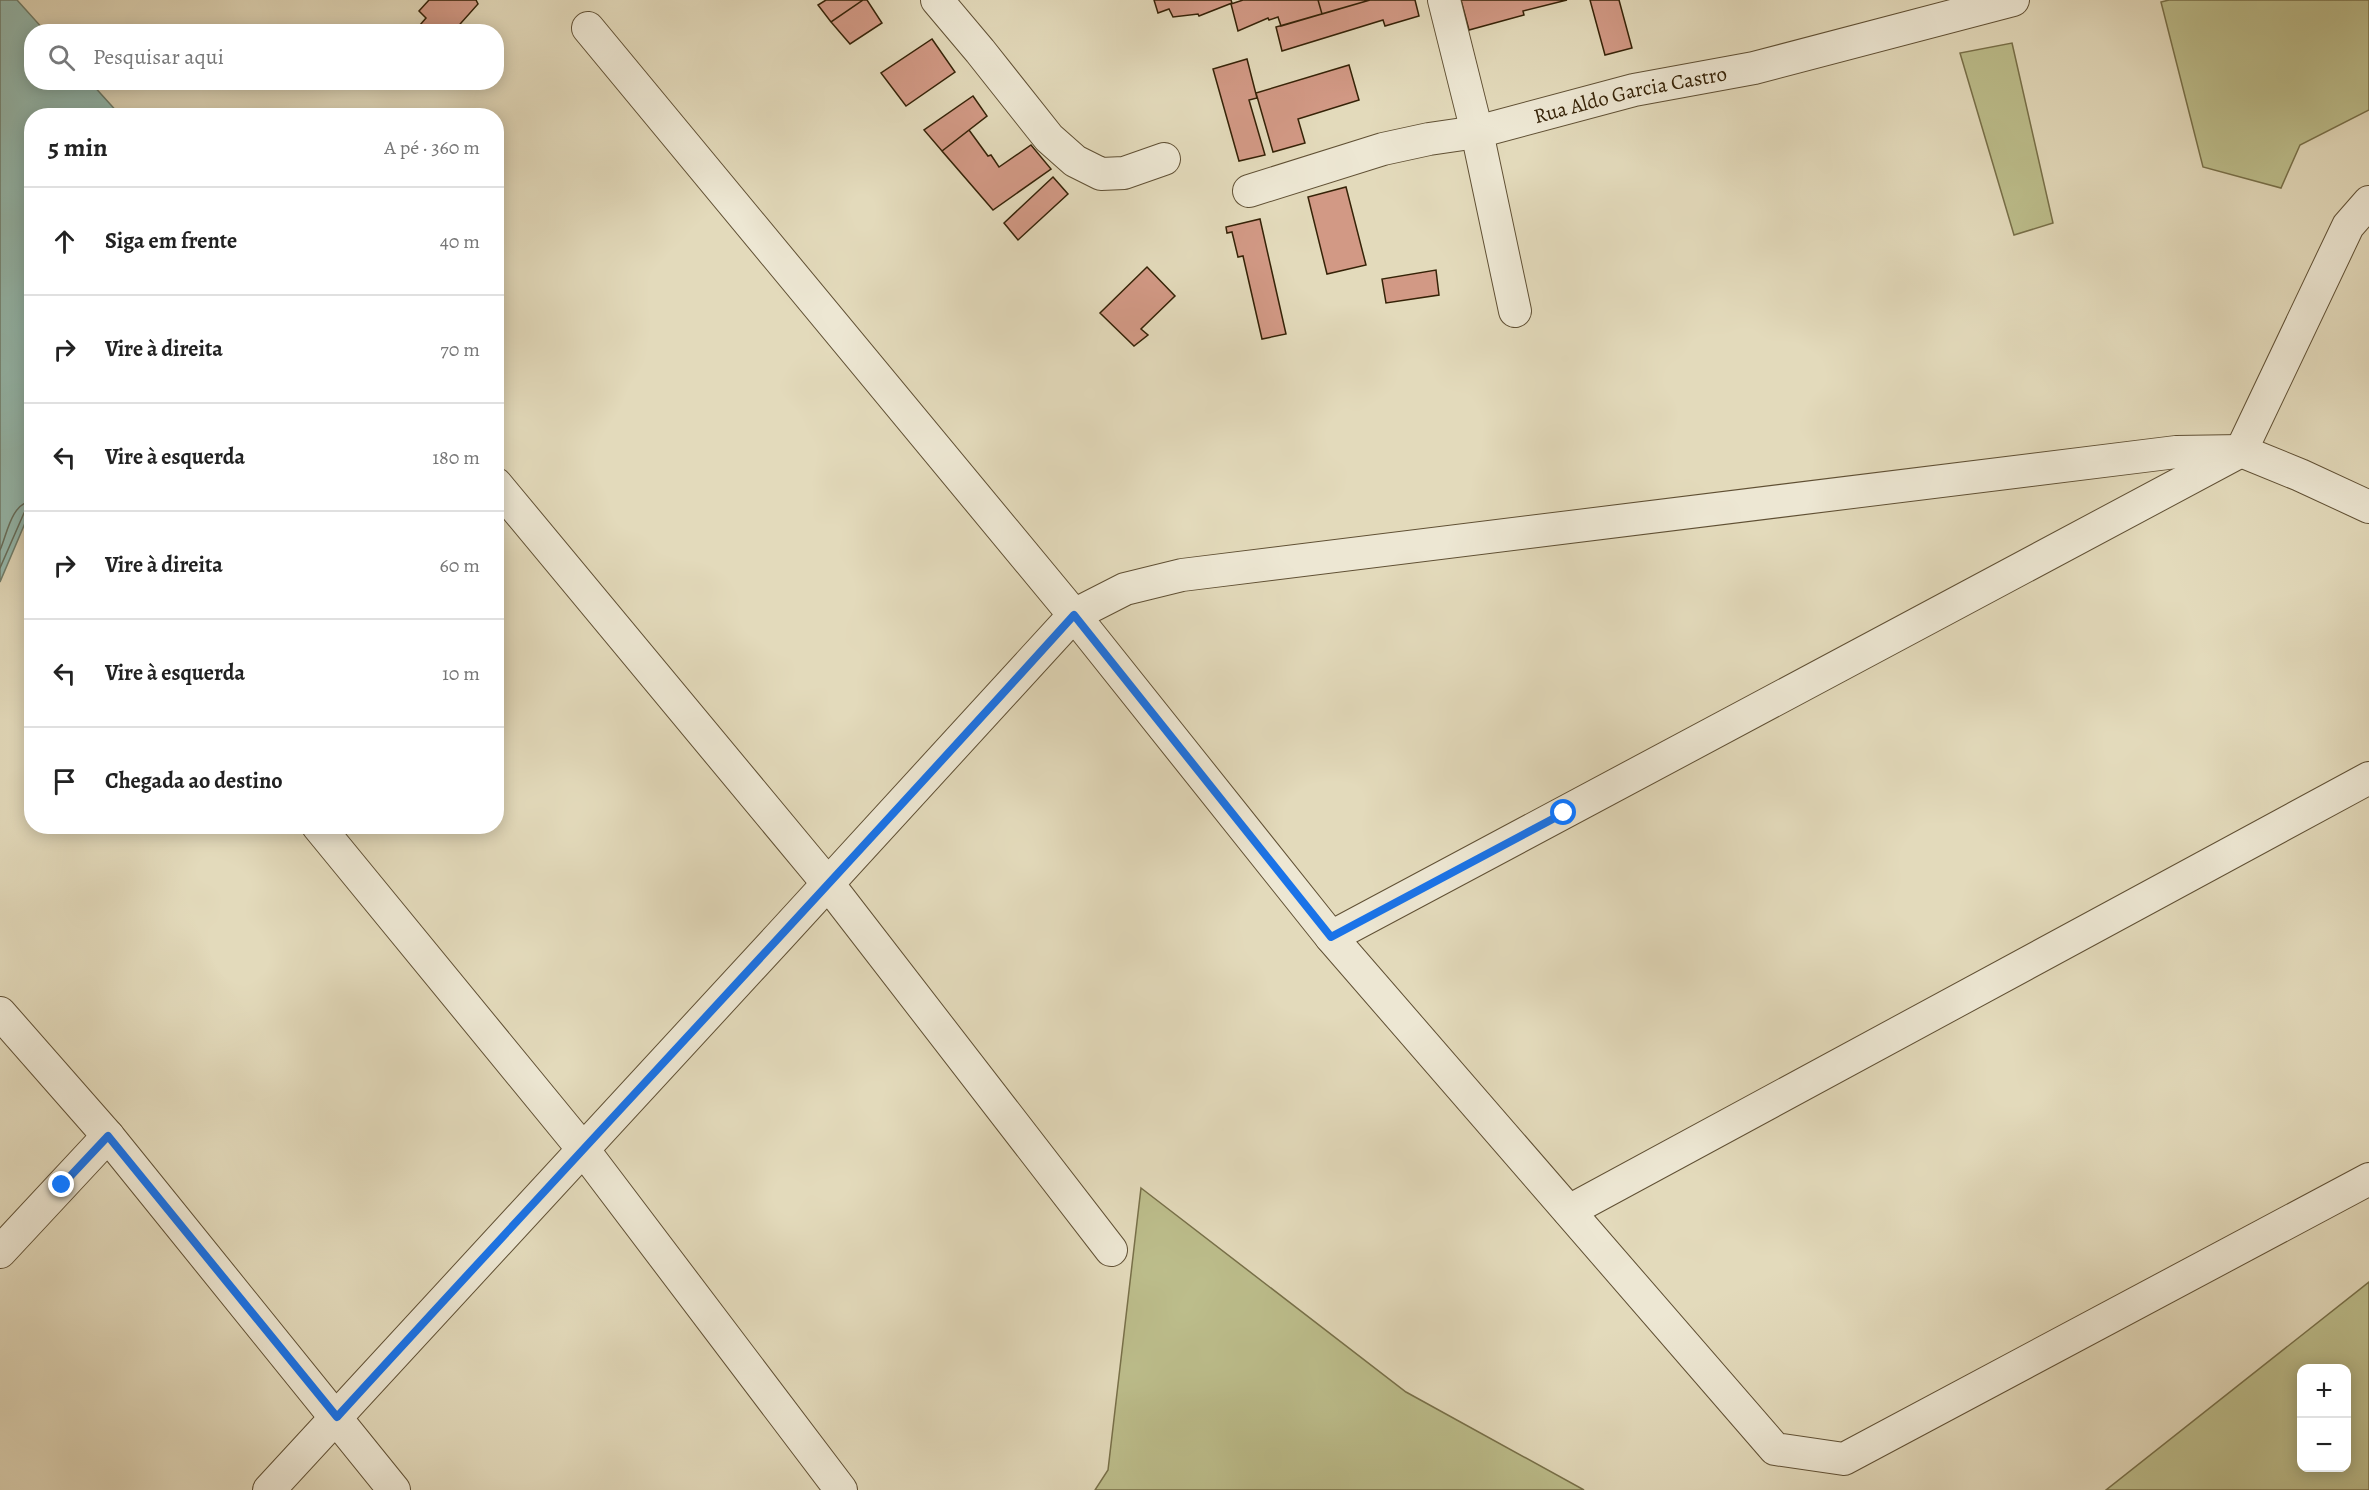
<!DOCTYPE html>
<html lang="pt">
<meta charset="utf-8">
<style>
:root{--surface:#fff;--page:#f6f6f6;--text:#222;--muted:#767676;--line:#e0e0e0}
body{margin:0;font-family:Alegreya,serif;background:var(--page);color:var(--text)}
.controls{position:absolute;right:18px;bottom:18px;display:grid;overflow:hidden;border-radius:12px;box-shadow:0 3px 15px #0003}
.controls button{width:54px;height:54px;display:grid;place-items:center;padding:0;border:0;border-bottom:2px solid var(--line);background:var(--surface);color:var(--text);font:30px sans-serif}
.stop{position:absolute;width:18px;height:18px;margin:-14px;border:4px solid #1a73e8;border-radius:50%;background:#fff}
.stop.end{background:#1a73e8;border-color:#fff;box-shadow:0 2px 6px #0008}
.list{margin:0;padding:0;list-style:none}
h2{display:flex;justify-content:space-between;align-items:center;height:78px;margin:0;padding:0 24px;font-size:26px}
h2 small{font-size:20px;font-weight:400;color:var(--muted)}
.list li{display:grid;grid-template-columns:39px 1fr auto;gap:18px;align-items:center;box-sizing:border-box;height:108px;padding:0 24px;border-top:2px solid var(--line)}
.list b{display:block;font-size:22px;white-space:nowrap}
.list em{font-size:20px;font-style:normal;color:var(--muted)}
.icon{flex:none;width:33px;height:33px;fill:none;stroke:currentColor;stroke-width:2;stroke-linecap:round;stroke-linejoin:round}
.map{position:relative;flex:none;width:2369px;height:1490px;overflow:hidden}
.search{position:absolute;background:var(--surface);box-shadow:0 3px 15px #0003;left:24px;top:24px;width:480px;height:66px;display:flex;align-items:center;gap:15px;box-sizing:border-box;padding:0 21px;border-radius:24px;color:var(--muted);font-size:22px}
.panel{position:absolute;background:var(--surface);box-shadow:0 3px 15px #0003;left:24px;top:108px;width:480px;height:726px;border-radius:24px}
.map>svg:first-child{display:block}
.green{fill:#bcbd8b;stroke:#787049;stroke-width:1.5;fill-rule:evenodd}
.water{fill:#95bbb0;stroke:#6f7e6c;stroke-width:1.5}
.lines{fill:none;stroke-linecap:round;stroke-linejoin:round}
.shore{stroke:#656e5c;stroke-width:1.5}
.building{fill:#d29985;stroke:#352207;stroke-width:1.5}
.street-casing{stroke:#605034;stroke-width:34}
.street{stroke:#ede7d3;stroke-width:32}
.route{stroke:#1a73e8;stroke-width:8}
.labels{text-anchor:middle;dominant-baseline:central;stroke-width:5;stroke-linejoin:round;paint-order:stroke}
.street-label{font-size:21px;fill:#352207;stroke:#ede7d3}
</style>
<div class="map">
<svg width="2369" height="1490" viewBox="0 0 2369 1490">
<rect width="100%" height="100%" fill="#e3dabb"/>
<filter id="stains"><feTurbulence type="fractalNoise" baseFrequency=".00333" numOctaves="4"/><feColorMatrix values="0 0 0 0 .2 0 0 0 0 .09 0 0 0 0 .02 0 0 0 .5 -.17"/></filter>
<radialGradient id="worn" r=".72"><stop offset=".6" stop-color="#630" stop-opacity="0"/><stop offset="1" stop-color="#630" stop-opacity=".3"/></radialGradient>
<path class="green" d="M 2169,0 L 2369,0 L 2369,110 L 2300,145 L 2281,188 L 2203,167 L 2161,2 Z
M 2012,43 L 2053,223 L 2014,235 L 1960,53 Z
M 1141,1188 L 1406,1392 L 1584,1490 L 1095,1490 L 1108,1470 Z
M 2369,1282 L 2369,1490 L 2106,1490 ZM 2346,1368 L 2346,1468 L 2302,1468 L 2302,1368 Z"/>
<path class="water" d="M 0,0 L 17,0 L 45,31 L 32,32 L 32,82 L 91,83 L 120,115 L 32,116 L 31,509 L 0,582 Z"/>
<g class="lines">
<path class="shore" d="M 0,550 C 7,535 11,503 32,501
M 0,568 L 24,513 L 32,509"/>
</g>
<path class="building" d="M 429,0 L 476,0 L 478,4 L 453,32 L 414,32 L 426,18 L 419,11 Z
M 826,0 L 863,0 L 831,22 L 818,5 Z
M 863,0 L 867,0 L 882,23 L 850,44 L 831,22 Z
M 1154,0 L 1231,0 L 1232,3 L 1199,16 L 1198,14 L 1173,17 L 1169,9 L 1158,13 Z
M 1243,0 L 1318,0 L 1322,14 L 1281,26 L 1278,17 L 1269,20 L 1268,18 L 1238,31 L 1231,4 Z
M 1318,0 L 1370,0 L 1322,14 Z
M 1370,0 L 1415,0 L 1419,16 L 1385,26 L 1383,20 L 1282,51 L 1276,27 Z
M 1461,0 L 1567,0 L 1523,11 L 1524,15 L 1469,30 Z
M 1590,0 L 1619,0 L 1632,48 L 1605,55 Z
M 932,39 L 955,72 L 906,106 L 881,73 Z
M 1247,59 L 1257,98 L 1249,100 L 1265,155 L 1239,161 L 1213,69 Z
M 1349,65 L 1359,100 L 1298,119 L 1305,143 L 1273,152 L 1256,93 Z
M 973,96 L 987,116 L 942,151 L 924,130 Z
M 969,130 L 988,156 L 991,155 L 999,167 L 1031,145 L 1051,169 L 993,210 L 942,151 Z
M 1053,177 L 1068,194 L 1018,240 L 1004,223 Z
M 1346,187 L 1366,265 L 1327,274 L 1308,197 Z
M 1260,219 L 1286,334 L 1262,339 L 1243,256 L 1238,257 L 1232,232 L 1227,233 L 1226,227 Z
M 1147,267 L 1175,296 L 1141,329 L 1148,335 L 1134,346 L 1100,313 Z
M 1436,270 L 1439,295 L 1386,303 L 1382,279 Z"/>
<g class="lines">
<defs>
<g id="street">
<path d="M 937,0 L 980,51 L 1049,138 L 1075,161 L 1101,174 L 1124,173 L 1164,159"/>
<path d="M 1444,0 L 1477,132 L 1515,311"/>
<path d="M 588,28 L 1074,615 L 1331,937"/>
<path id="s1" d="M 1249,191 L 1383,149 L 1429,139 L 1477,132 L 1634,90 L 1754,68 L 2013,0"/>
<path d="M 2369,202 L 2348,226 L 2241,451 L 1331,937 L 1775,1449 L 1844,1459 L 2369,1179"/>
<path d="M 496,484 L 829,885 L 1111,1250"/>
<path d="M 318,826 L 582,1148 L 841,1490"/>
<path d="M 0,1013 L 108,1136 L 394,1490"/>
<path d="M 1569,1211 L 2369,778"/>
<path d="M 0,1252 L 108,1136"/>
<path d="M 269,1490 C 538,1198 807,908 1074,615 L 1125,589 L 1182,575 L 2176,452 L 2241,451 L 2300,475 L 2369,507"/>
</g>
</defs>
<use href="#street" class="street-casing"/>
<use href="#street" class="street"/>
</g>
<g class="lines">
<path class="route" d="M 62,1185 L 108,1136 L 337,1417 C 582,1149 831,884 1074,615 L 1331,937 L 1564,813"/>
</g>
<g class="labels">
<g class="street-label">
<text stroke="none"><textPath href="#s1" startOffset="394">Rua Aldo Garcia Castro</textPath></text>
</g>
</g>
<rect width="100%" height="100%" filter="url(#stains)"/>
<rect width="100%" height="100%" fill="url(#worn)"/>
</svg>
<div class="controls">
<button>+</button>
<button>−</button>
</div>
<div class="stop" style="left:1564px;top:813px"></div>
<div class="stop end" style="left:62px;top:1185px"></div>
<div class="search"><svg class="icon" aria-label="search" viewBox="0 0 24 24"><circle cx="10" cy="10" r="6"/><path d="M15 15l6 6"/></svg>Pesquisar aqui</div>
<section class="panel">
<h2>5 min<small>A pé · 360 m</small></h2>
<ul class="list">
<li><svg class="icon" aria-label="ahead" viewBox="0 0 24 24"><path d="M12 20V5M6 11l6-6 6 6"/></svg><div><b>Siga em frente</b></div><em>40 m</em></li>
<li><svg class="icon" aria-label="right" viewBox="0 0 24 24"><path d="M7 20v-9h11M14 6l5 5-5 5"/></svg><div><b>Vire à direita</b></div><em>70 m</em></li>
<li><svg class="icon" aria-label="left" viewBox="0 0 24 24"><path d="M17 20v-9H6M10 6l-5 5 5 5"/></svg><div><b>Vire à esquerda</b></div><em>180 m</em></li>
<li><svg class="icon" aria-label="right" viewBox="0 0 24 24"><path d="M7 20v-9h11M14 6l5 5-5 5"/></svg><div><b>Vire à direita</b></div><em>60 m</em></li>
<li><svg class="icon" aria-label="left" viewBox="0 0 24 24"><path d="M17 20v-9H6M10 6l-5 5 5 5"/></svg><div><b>Vire à esquerda</b></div><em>10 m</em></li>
<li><svg class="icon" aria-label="arrive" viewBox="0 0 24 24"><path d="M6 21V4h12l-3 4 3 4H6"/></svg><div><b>Chegada ao destino</b></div></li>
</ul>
</section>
</div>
